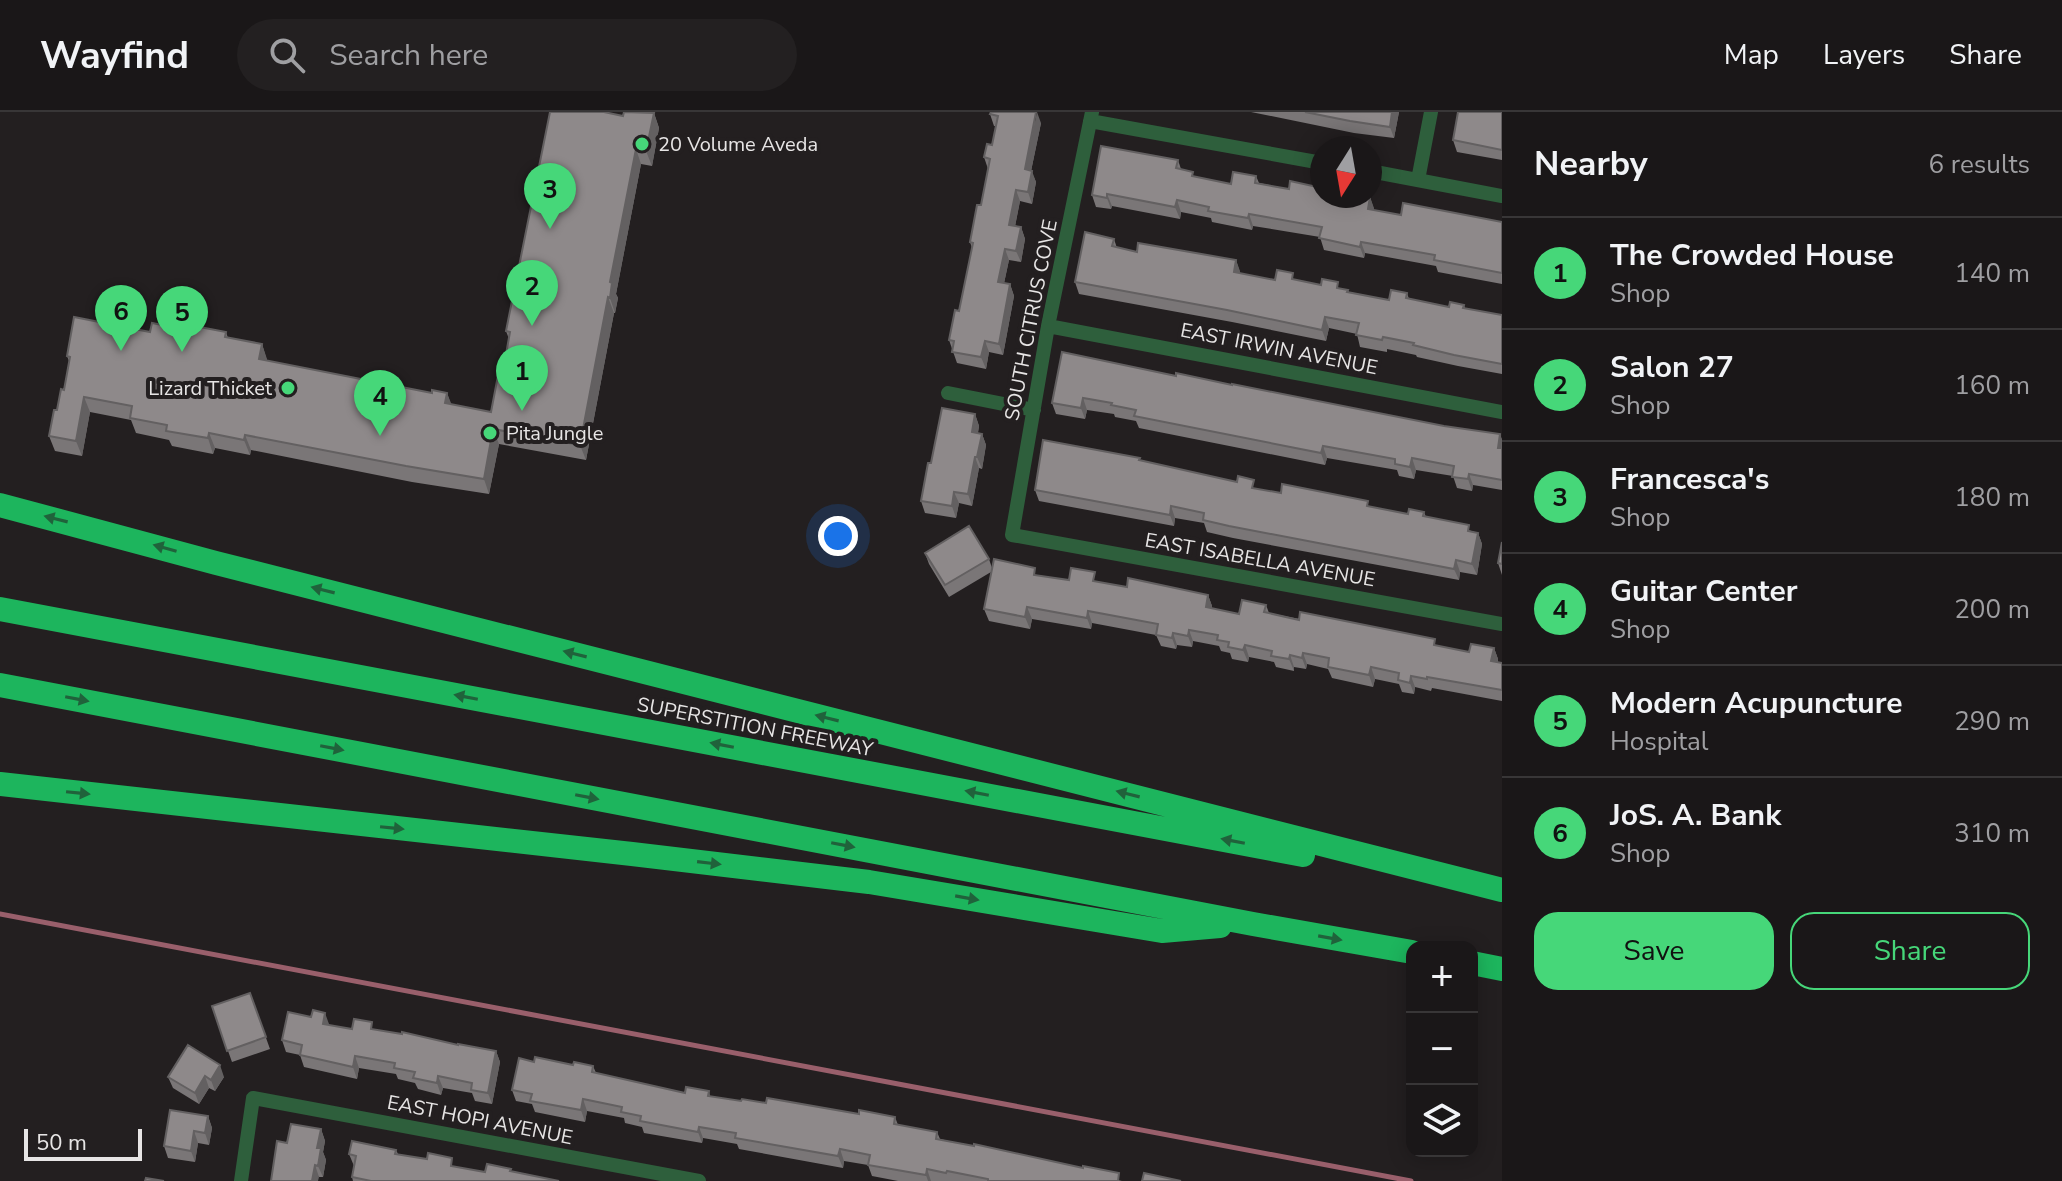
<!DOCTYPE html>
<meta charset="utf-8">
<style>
:root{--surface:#1a1718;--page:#232021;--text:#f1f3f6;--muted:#9f9fa2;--line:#383637;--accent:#46d779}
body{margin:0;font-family:"Nunito Sans",sans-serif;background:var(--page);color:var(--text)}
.controls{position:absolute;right:24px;bottom:24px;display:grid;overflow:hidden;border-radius:16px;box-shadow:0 4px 20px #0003}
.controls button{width:72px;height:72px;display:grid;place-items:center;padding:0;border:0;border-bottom:2px solid var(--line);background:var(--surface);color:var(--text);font:40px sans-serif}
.compass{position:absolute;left:1310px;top:24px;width:72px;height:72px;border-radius:50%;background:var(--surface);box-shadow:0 4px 20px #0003;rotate:191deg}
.scale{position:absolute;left:24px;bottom:20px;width:118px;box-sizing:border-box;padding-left:8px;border:4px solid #e7e5e5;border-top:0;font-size:22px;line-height:28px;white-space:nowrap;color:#e7e5e5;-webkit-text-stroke:6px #231f20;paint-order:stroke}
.you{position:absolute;left:838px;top:424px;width:28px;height:28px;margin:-20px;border:6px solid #fff;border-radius:50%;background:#1a73e8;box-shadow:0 0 0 12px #1a73e833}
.badge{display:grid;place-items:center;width:52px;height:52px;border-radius:50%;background:var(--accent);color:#111;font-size:26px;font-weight:700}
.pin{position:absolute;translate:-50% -66px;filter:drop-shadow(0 2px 4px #0008)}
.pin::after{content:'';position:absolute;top:42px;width:28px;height:24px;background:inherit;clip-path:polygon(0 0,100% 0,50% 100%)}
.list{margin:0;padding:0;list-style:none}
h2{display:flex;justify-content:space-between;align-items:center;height:104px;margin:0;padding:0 32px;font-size:34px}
h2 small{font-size:26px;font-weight:400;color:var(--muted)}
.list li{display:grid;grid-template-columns:52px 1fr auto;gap:24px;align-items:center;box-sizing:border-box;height:112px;padding:0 32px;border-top:2px solid var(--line)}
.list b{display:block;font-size:30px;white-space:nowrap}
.list p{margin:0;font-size:26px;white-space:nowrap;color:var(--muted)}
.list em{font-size:26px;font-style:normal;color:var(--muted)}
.actions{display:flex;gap:16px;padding:24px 32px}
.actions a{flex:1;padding:18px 0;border:2px solid var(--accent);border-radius:24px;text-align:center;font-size:28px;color:var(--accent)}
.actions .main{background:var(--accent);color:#111}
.icon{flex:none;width:44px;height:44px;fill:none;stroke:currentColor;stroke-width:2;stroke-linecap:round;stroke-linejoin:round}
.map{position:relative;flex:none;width:1502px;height:1069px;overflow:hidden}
header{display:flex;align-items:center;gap:48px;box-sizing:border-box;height:112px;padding:0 40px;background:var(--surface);border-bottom:2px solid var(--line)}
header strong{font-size:38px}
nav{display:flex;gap:44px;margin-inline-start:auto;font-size:28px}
.search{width:560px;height:72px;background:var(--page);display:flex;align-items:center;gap:20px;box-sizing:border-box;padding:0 28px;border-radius:44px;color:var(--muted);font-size:30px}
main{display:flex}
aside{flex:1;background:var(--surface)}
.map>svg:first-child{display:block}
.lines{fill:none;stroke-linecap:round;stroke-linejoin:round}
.stream{stroke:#995f6b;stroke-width:5}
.street{stroke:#2e5f3c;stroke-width:14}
.highway{stroke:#1db55d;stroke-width:24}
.wall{fill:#7a7677}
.shaded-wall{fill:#636061}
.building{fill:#8e898a;stroke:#636061;stroke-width:2}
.oneway{fill:#20623b}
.poi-dot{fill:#46d779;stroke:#231f20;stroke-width:3}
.labels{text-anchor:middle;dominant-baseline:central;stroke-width:8;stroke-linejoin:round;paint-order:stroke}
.poi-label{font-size:20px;fill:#e7e5e5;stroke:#231f20;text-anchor:start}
.street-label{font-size:20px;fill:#e7e5e5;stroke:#231f20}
</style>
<header>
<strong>Wayfind</strong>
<div class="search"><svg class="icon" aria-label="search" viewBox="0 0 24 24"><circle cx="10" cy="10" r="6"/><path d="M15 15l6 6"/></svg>Search here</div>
<nav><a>Map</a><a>Layers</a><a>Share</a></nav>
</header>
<main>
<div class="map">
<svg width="1502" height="1069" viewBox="0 0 1502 1069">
<rect width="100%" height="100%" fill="#231f20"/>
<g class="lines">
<path class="stream" d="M 0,802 L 1411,1069"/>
<path class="street" d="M 1092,0 L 1048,214 L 1012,423 L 1502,512
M 1090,9 L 1322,51
M 1370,59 L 1502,84
M 1418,68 L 1431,0
M 1048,214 L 1502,300
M 948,281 L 1034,298
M 241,1069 L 253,986 L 699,1069"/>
<path class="highway" d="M 0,393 L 216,451 L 1502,778
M 0,497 L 1303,743
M 0,573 L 1253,812 L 1412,840
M 0,672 L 632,742 L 869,770 L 1162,819 L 1220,814
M 1472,851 L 1502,857"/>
</g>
<path class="wall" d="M 1251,0 L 1399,0 L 1394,26 L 1354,21 Z
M 1502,0 L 1502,48 L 1457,40 L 1453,28 Z
M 654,1 L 659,16 L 652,54 L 641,52 L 616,182 L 618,186 L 615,201 L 614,201 L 586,348 L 499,332 L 489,382 L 412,370 L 251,338 L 250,343 L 215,336 L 213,342 L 172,334 L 169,328 L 136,321 L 131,308 L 90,300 L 82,344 L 55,339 L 49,324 L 64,278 L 69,249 L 67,244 L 150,220 L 226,220 L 228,226 L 262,232 L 267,249 L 432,281 L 447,281 L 451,293 L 491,300 L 505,248 L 509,227 L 506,219 L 623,4 Z
M 990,2 L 1041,11 L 1031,59 L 1036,70 L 1032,92 L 1020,89 L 1015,114 L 1021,115 L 1025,127 L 1021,150 L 1009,148 L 1004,171 L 1010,172 L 1014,184 L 1003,243 L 989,240 L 986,257 L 957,251 L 949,228 L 959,199 L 972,136 L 970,130 L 981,93 L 988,57 L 984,45 L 992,33 L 996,14 L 994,14 Z
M 1178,48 L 1181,57 L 1194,65 L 1231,72 L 1256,64 L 1259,71 L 1289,77 L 1370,85 L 1374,98 L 1401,103 L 1502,110 L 1502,172 L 1438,160 L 1436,154 L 1365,141 L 1364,146 L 1324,138 L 1320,125 L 1253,114 L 1252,118 L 1212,110 L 1211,106 L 1181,100 L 1180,107 L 1112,94 L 1111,97 L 1096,95 L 1092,83 Z
M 1114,127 L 1117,136 L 1137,140 L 1236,148 L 1240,161 L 1275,168 L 1296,168 L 1348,178 L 1349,180 L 1389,188 L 1407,181 L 1409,187 L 1449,195 L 1464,193 L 1465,196 L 1502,203 L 1502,262 L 1458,254 L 1417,245 L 1416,243 L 1387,237 L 1387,240 L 1360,235 L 1357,222 L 1329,216 L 1326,229 L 1232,210 L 1079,182 L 1075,170 Z
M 1176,264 L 1444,314 L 1500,322 L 1502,328 L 1502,378 L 1473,373 L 1472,379 L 1457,376 L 1453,364 L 1416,358 L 1414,367 L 1399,364 L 1397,358 L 1327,346 L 1325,353 L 1139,316 L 1136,309 L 1115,305 L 1114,302 L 1087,298 L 1085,307 L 1056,302 L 1052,291 Z
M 975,302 L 979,314 L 978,321 L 982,322 L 986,333 L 982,357 L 979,356 L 972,394 L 959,391 L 956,406 L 925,401 L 921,389 L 931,351 Z
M 1141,348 L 1258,377 L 1408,402 L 1424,400 L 1426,405 L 1478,421 L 1482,432 L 1477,463 L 1460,460 L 1459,468 L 1233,426 L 1207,420 L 1204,411 L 1175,406 L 1174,414 L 1039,389 L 1035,378 Z
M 1502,430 L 1502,463 L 1498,451 Z
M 925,441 L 989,447 L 992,456 L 1069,468 L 1098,470 L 1127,475 L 1208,483 L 1212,494 L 1212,497 L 1239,502 L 1266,493 L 1269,501 L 1469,540 L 1494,536 L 1498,547 L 1498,550 L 1502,551 L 1502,589 L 1432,576 L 1431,579 L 1415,575 L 1414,582 L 1402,580 L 1399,572 L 1375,567 L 1373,575 L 1332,566 L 1328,557 L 1307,552 L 1306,557 L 1294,555 L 1294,559 L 1276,555 L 1274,550 L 1249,545 L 1248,550 L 1232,547 L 1230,541 L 1221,539 L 1219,534 L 1193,529 L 1192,535 L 1177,533 L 1176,537 L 1161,534 L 1156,523 L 1092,511 L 1091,517 L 1032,507 L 1030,517 L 989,509 L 984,497 L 991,460 L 949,485 L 929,452 Z
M 250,881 L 270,937 L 232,950 L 212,894 Z
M 311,905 L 329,912 L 329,913 L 352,917 L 375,918 L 458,933 L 496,939 L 500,950 L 492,992 L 475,989 L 472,981 L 443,976 L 441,983 L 418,977 L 415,971 L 398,967 L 396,962 L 359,956 L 357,967 L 304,955 L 300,943 L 286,940 L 282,928 Z
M 534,950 L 593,954 L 596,961 L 685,981 L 709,979 L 710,984 L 741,989 L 859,1002 L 895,1005 L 898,1013 L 937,1020 L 940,1027 L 1122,1069 L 898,1069 L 872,1064 L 868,1053 L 844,1049 L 843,1056 L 739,1037 L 737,1032 L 703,1026 L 702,1031 L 644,1021 L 642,1015 L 625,1011 L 624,1006 L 587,999 L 585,1010 L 535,1000 L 532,992 L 516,989 L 512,978 Z
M 168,965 L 224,965 L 215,979 L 209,976 L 199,992 L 173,976 Z
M 208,1004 L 212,1016 L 209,1033 L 198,1031 L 195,1050 L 168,1046 L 164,1034 Z
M 321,1017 L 325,1029 L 323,1040 L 326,1048 L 323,1065 L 319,1065 L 287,1031 Z
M 396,1038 L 398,1042 L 455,1055 L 485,1060 L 512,1059 L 559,1069 L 353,1069 L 352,1065 L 354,1054 L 349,1042 Z"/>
<path class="shaded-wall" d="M 1037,0 L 1041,11 L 1029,69 L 1025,57 Z
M 1392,0 L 1399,0 L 1394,26 L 1390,15 Z
M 654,1 L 659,16 L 652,54 L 646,39 Z
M 636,37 L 641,52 L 616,182 L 618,186 L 615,201 L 610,186 L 610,170 Z
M 1032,59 L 1036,70 L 1032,92 L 1028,80 Z
M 1016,78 L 1020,89 L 1013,125 L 1009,113 Z
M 1107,82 L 1112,94 L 1111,97 L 1107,86 Z
M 1370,85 L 1374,96 L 1372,109 L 1368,97 Z
M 1177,88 L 1181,100 L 1180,107 L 1175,95 Z
M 1249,102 L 1253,114 L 1252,118 L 1248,106 Z
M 1021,115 L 1025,127 L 1021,150 L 1016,139 Z
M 1361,130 L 1365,141 L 1364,146 L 1360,135 Z
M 1005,137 L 1009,148 L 1002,181 L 998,170 Z
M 1236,148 L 1240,159 L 1238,172 L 1234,160 Z
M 1010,172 L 1014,184 L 1003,243 L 999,232 Z
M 608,185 L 614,201 L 586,348 L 580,333 Z
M 1325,205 L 1329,216 L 1326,229 L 1322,218 Z
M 985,229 L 989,240 L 986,257 L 981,245 Z
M 262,232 L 267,247 L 265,262 L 259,247 Z
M 447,281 L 453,296 L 445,291 Z
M 84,285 L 90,300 L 82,344 L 76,329 Z
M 1083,286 L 1087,298 L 1085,307 L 1081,296 Z
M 975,302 L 979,314 L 976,331 L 972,320 Z
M 493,317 L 499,332 L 489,382 L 484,367 Z
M 209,321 L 215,336 L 213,342 L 208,326 Z
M 982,322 L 986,333 L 982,357 L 977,345 Z
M 1500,322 L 1502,328 L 1502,347 L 1498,336 Z
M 245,323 L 251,338 L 250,343 L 244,328 Z
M 1323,334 L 1327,346 L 1325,353 L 1321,341 Z
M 975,345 L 979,356 L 972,394 L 968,382 Z
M 1412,346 L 1416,358 L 1414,367 L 1410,355 Z
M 1469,362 L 1473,373 L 1472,379 L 1468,367 Z
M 954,380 L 959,391 L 956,406 L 952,394 Z
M 1171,394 L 1175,406 L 1174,414 L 1170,403 Z
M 1478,421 L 1482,432 L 1477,463 L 1472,452 Z
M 1456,448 L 1460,460 L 1459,468 L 1454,457 Z
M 1208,483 L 1212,494 L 1210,507 L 1206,495 Z
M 1027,495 L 1032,507 L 1030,517 L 1025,505 Z
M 1088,499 L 1092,511 L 1091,517 L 1087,506 Z
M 1189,518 L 1193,529 L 1192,535 L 1188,524 Z
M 1173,521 L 1177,533 L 1176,537 L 1172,526 Z
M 1245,533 L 1249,545 L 1248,550 L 1243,538 Z
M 1494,536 L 1498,547 L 1496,561 L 1491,549 Z
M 1303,541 L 1307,552 L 1306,557 L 1302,546 Z
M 1290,543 L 1294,555 L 1294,559 L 1289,547 Z
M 1371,555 L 1375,567 L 1373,575 L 1369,563 Z
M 1411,564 L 1415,575 L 1414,582 L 1410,571 Z
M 325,901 L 329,912 L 327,924 L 323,912 Z
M 496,939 L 500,950 L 492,992 L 488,981 Z
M 355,944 L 359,956 L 357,967 L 353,955 Z
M 220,953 L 224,965 L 215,979 L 211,968 Z
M 205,964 L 209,976 L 199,992 L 195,981 Z
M 438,964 L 443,976 L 441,983 L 437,971 Z
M 583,987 L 587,999 L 585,1010 L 581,998 Z
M 208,1004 L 212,1016 L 209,1033 L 205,1021 Z
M 699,1015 L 703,1026 L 702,1031 L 698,1020 Z
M 321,1017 L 325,1029 L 323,1040 L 326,1048 L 323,1065 L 318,1054 L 317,1036 Z
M 194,1019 L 198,1031 L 195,1050 L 191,1039 Z
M 840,1037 L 844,1049 L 843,1056 L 838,1044 Z
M 315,1053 L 319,1065 L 318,1069 L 312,1069 Z
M 927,1057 L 931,1069 L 928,1069 L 926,1063 Z"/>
<path class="building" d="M 550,0 L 604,0 L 623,4 L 624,0 L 654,1 L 646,39 L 636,37 L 610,170 L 612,171 L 610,186 L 608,185 L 580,333 L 493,317 L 484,367 L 406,354 L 245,323 L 244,328 L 209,321 L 208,326 L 166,319 L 167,313 L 130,306 L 132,294 L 84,285 L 76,329 L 49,324 L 54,298 L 57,298 L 61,277 L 64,278 L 70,245 L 67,244 L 74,205 L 150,220 L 152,211 L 188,218 L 189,213 L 226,220 L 225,225 L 262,232 L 259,247 L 432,281 L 432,278 L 447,281 L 445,291 L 491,300 L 501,248 L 505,248 L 510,220 L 506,219 Z
M 991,0 L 1036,0 L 1025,57 L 1032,59 L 1028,80 L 1016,78 L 1009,113 L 1021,115 L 1016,139 L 1005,137 L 998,170 L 1010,172 L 999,232 L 985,229 L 981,245 L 952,240 L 954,229 L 949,228 L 955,198 L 959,199 L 973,131 L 970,130 L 977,93 L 981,93 L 990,47 L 984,45 L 987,32 L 992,33 L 998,4 L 990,2 Z
M 1305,0 L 1392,0 L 1390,15 L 1350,9 Z
M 1458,0 L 1502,0 L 1502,38 L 1453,28 Z
M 1101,34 L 1178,48 L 1176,56 L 1193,60 L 1192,64 L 1231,72 L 1233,60 L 1256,64 L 1255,71 L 1289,77 L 1290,69 L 1322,76 L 1322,84 L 1370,85 L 1368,97 L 1401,103 L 1403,91 L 1502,110 L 1502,161 L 1434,148 L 1435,143 L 1361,130 L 1360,135 L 1319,126 L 1322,115 L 1249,102 L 1248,106 L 1208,99 L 1209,95 L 1177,88 L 1175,95 L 1107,82 L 1107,86 L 1092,83 Z
M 1085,120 L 1114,127 L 1112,134 L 1137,140 L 1138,131 L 1236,148 L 1234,160 L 1275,168 L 1277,158 L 1293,161 L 1292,167 L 1321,173 L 1322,167 L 1338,170 L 1337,176 L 1348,178 L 1347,180 L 1389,188 L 1391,178 L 1407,181 L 1406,186 L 1449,195 L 1450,190 L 1464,193 L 1463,196 L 1502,203 L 1502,252 L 1454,243 L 1413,233 L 1414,231 L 1383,225 L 1382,228 L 1356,223 L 1359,211 L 1325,205 L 1322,218 L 1227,198 L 1075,170 Z
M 1062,240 L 1176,264 L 1176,261 L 1232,273 L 1232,272 L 1444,314 L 1500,322 L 1498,336 L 1502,336 L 1502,368 L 1469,362 L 1468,367 L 1452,365 L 1454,354 L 1412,346 L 1410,355 L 1395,352 L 1395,347 L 1323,334 L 1321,341 L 1134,304 L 1136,298 L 1111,293 L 1112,291 L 1083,286 L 1081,296 L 1052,291 Z
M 942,296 L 975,302 L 972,320 L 982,322 L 977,345 L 975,345 L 968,382 L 954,380 L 952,394 L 921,389 L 928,351 L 931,351 Z
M 1043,328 L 1140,346 L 1139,348 L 1237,370 L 1238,364 L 1254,368 L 1252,376 L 1281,381 L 1282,372 L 1368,389 L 1367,394 L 1408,402 L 1409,397 L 1424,400 L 1423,404 L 1469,413 L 1468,419 L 1478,421 L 1472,452 L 1456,448 L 1454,457 L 1229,414 L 1203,408 L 1204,401 L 1171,394 L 1170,403 L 1035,378 Z
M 969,414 L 989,447 L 945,473 L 925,441 Z
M 1502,430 L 1502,452 L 1498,451 Z
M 994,447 L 1035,456 L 1034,463 L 1069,468 L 1071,456 L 1095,460 L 1093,469 L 1127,475 L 1128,466 L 1208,483 L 1206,495 L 1239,502 L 1242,488 L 1266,493 L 1264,500 L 1299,508 L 1300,500 L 1435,527 L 1434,533 L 1469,540 L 1471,532 L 1494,536 L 1491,549 L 1502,551 L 1502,578 L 1427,565 L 1427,567 L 1411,564 L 1410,571 L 1398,568 L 1399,561 L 1371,555 L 1369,563 L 1328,555 L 1329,546 L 1303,541 L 1302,546 L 1290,543 L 1289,547 L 1271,544 L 1272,539 L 1245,533 L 1243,538 L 1228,535 L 1229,530 L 1217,528 L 1218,523 L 1189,518 L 1188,524 L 1173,521 L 1172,526 L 1156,523 L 1158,512 L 1088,499 L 1087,506 L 1027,495 L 1025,505 L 984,497 Z
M 250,881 L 266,925 L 227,939 L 212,894 Z
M 313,898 L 325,901 L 323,912 L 352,917 L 354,907 L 372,910 L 371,917 L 402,922 L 402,920 L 458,933 L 458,932 L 496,939 L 488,981 L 471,978 L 472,971 L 438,964 L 437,971 L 413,966 L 415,960 L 394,956 L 395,951 L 355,944 L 353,955 L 300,943 L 302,933 L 282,928 L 288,900 L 311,905 Z
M 188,933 L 220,953 L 211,968 L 205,964 L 195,981 L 168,965 Z
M 535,945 L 573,953 L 574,950 L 593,954 L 592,960 L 685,981 L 686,975 L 709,979 L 708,984 L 741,989 L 742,987 L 766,991 L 767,986 L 859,1002 L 859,998 L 895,1005 L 894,1012 L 937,1020 L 936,1027 L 974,1034 L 974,1032 L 1083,1056 L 1083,1054 L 1119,1061 L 1118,1069 L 988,1069 L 988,1067 L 947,1059 L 946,1061 L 927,1057 L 926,1063 L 868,1053 L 870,1043 L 840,1037 L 838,1044 L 735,1026 L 736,1021 L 699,1015 L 698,1020 L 640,1009 L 641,1004 L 621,1000 L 622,995 L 583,987 L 581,998 L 530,989 L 532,982 L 512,978 L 519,946 L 534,950 Z
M 170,998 L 208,1004 L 205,1021 L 194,1019 L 191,1039 L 164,1034 Z
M 291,1012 L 321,1017 L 317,1036 L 321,1036 L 318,1054 L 315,1053 L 312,1069 L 271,1069 L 277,1029 L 287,1031 Z
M 352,1029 L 396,1038 L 395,1042 L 427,1047 L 428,1041 L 452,1046 L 451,1054 L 485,1060 L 487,1052 L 511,1057 L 510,1059 L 559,1069 L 371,1069 L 352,1065 L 356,1044 L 349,1042 Z
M 1144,1061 L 1181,1069 L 1142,1069 Z
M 146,1066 L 164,1069 L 145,1069 Z"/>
<defs><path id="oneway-solid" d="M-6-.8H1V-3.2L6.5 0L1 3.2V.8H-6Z" transform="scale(2)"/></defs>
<g class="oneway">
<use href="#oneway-solid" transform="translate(56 407) rotate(-166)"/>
<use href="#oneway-solid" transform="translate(165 436) rotate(-164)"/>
<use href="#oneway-solid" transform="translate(323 478) rotate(-166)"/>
<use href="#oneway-solid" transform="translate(575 542) rotate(-166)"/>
<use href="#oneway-solid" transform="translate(466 585) rotate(-169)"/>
<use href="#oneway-solid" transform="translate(77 587) rotate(11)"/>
<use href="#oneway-solid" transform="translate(827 606) rotate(-166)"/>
<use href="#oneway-solid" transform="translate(722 633) rotate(-169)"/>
<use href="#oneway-solid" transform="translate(332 636) rotate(11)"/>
<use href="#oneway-solid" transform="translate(78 681) rotate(6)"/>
<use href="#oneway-solid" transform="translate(977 681) rotate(-169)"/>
<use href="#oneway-solid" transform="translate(1128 682) rotate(-166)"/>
<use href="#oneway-solid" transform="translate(587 685) rotate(11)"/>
<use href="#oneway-solid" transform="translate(392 716) rotate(6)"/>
<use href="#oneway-solid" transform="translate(1233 729) rotate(-169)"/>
<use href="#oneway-solid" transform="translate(843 733) rotate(11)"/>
<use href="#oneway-solid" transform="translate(709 751) rotate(7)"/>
<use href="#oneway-solid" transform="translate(967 786) rotate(10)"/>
<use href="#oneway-solid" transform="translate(1330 826) rotate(10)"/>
</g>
<g class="poi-dot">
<circle cx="642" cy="32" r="8"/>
<circle cx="288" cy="276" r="8"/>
<circle cx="490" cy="321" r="8"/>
</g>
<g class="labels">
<g class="poi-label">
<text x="658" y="32">20 Volume Aveda</text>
<text x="272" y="276" text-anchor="end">Lizard Thicket</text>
<text x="506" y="321">Pita Jungle</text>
</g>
<g class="street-label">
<text transform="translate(1031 208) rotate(-79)">SOUTH CITRUS COVE</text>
<text transform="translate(1279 237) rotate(11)">EAST IRWIN AVENUE</text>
<text transform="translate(1260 448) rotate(10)">EAST ISABELLA AVENUE</text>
<text transform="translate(755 615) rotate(11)">SUPERSTITION FREEWAY</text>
<text transform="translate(480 1008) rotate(11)">EAST HOPI AVENUE</text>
</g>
</g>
</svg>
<div class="controls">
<button>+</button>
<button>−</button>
<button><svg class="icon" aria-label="layers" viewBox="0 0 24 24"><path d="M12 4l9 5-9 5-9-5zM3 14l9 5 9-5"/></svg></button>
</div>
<svg class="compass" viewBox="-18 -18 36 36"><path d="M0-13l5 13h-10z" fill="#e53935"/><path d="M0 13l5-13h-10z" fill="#9f9fa2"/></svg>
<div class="scale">50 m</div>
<div class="you"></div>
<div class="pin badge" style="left:522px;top:299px">1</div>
<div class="pin badge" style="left:532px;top:214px">2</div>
<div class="pin badge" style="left:550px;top:117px">3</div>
<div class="pin badge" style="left:380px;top:324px">4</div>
<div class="pin badge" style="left:182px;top:240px">5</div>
<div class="pin badge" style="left:121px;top:239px">6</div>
</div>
<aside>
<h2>Nearby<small>6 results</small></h2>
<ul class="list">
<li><span class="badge">1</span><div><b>The Crowded House</b><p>Shop</p></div><em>140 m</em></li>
<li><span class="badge">2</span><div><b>Salon 27</b><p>Shop</p></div><em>160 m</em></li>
<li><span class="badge">3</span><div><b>Francesca's</b><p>Shop</p></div><em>180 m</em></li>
<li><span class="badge">4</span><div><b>Guitar Center</b><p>Shop</p></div><em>200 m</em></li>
<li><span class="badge">5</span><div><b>Modern Acupuncture</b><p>Hospital</p></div><em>290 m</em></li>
<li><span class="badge">6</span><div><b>JoS. A. Bank</b><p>Shop</p></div><em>310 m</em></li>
</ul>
<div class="actions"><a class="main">Save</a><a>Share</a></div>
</aside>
</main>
